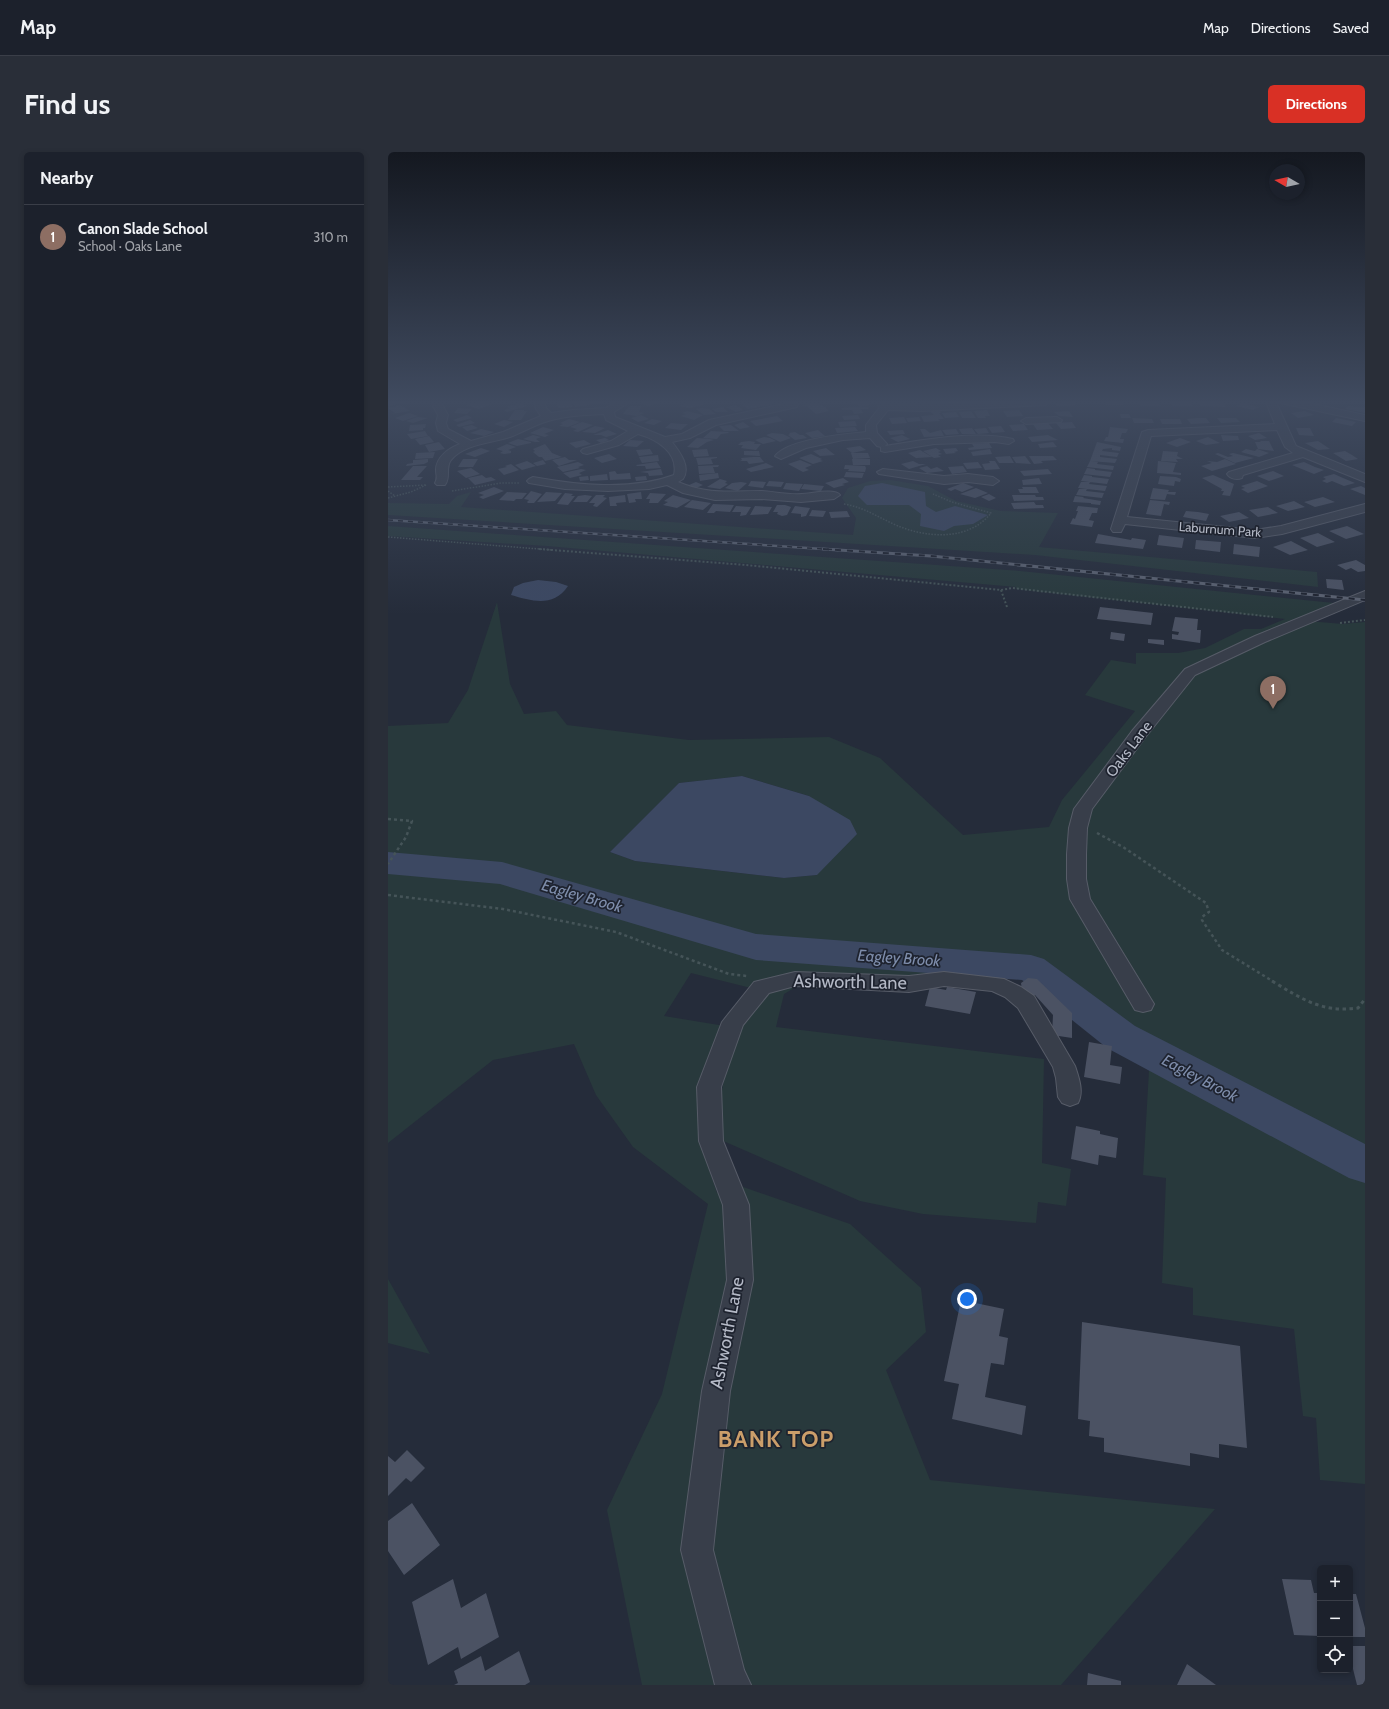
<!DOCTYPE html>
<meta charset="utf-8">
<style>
:root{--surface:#1c212c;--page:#292e38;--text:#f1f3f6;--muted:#a0a3a9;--line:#3a3e48;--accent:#d93025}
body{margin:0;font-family:Cabin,sans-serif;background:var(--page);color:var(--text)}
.controls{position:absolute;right:12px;bottom:12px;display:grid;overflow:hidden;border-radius:6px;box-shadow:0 2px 6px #0003}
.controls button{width:36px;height:36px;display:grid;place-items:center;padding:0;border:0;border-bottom:1px solid var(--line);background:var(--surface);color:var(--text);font:20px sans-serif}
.compass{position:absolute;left:881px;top:12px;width:36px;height:36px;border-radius:50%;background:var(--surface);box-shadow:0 2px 6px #0003;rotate:279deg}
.you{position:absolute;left:579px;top:1147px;width:14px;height:14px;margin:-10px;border:3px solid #fff;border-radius:50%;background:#1a73e8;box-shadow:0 0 0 6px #1a73e833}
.badge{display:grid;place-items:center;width:26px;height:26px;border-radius:50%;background:var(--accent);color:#fff;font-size:13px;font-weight:700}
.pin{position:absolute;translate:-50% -33px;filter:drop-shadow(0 1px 2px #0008)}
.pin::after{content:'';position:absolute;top:21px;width:14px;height:12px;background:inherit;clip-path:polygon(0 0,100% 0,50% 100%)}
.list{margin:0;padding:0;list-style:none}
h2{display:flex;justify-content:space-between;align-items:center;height:52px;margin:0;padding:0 16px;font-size:17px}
h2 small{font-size:13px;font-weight:400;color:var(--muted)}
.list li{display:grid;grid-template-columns:26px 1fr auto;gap:12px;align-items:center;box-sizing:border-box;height:64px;padding:0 16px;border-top:1px solid var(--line)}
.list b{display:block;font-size:15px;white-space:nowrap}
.list p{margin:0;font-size:13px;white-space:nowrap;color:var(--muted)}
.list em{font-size:13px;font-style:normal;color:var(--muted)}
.icon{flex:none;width:22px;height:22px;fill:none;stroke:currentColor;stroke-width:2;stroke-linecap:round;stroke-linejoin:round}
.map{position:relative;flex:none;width:977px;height:1533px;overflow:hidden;border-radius:6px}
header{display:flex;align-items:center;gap:24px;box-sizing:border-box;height:56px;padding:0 20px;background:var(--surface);border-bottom:1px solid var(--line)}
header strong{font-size:19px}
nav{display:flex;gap:22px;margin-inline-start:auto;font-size:14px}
.intro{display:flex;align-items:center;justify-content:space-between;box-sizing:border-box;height:96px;padding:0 24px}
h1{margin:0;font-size:28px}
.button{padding:10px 18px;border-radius:6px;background:var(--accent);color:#fff;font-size:14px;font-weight:700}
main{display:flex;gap:24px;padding:0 24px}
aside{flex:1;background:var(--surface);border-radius:6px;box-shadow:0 2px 6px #0003}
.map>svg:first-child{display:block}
.green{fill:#28393c;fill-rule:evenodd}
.water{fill:#3c4862}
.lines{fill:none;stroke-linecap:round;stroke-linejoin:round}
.river{fill:#3c4862;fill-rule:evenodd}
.building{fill:#4b5263}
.minor-casing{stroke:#575c68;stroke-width:2}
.path-far3{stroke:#455458;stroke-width:1.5;stroke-dasharray:1.5 1.5;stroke-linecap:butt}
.path-far2{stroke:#455458;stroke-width:2;stroke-dasharray:2 2;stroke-linecap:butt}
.path-far1{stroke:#455458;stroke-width:2.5;stroke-dasharray:3 3;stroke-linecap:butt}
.path{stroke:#455458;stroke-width:3;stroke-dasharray:3.5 3.5;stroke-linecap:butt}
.minor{fill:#383e4a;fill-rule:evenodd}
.rail-far1-casing{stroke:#5b6271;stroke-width:2.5}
.rail-casing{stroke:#5b6271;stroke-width:3}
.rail-far1{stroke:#1e232f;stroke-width:1.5;stroke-dasharray:5;stroke-linecap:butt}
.rail{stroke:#1e232f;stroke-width:2;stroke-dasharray:6;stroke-linecap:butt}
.labels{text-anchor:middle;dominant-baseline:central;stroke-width:3.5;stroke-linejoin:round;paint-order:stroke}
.far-street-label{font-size:13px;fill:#b4b9c6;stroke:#1e232f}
.street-label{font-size:15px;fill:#b4b9c6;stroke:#1e232f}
.water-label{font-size:16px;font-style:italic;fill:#7e8dab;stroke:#1e232f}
.near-street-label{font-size:18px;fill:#b4b9c6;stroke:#1e232f}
.near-district-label{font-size:23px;font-weight:bold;letter-spacing:1px;fill:#cb9e6a;stroke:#1e232f}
</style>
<header>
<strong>Map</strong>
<nav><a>Map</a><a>Directions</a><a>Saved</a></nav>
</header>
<div class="intro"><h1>Find us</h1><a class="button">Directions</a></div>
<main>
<aside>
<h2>Nearby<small></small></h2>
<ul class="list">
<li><span class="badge" style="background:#8d6e63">1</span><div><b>Canon Slade School</b><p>School · Oaks Lane</p></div><em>310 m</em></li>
</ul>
</aside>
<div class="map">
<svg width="977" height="1533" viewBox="0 0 977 1533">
<rect width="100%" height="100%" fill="#252c3a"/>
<path class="green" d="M 502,328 L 540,334 L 568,349 L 613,359 L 670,361 L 651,395 L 929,420 L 930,435 L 647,403 L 0,363 L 0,351 L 61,352 L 69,344 L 83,340 L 73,355 L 465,383 L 468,366 L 454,346 L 460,336 L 482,329 Z
M 0,374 L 632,419 L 946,451 L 908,468 L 955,472 L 977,470 L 977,1008 L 775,908 L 977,1019 L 977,1332 L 932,1328 L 928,1266 L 915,1264 L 906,1177 L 805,1163 L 805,1136 L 774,1131 L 778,1026 L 755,1023 L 762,901 L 733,885 L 643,816 L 592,812 L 521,832 L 407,827 L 374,835 L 359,835 L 303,821 L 276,864 L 337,874 L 313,940 L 313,993 L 329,1041 L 338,1029 L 462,1072 L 533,1136 L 538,1180 L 498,1218 L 542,1328 L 827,1357 L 673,1533 L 254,1533 L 219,1358 L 274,1242 L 320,1052 L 245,995 L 208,943 L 186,892 L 105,908 L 0,991 L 0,713 L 96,719 L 0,709 L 0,574 L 60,571 L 80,538 L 109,450 L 122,532 L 136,562 L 168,559 L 179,573 L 301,588 L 441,585 L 492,606 L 575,683 L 661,675 L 674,648 L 747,559 L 697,543 L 723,508 L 748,512 L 748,501 L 790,501 L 817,496 L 856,477 L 873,477 L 897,467 L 628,437 L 628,435 L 159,394 L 0,384 ZM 354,624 L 421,644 L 429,723 L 396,726 L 247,709 L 222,700 L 291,631 Z
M 413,832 L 396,842 L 388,875 L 656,907 L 654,1011 L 683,1017 L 678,1054 L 650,1050 L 648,1071 L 535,1062 L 472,1049 L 333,988 C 333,974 331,959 333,945 C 338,908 353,872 372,841 Z
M 0,1127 L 42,1202 L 0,1191 Z"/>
<path class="water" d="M 494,331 L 537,340 L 538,354 L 548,360 L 567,354 L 600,363 L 585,372 L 566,374 L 556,379 L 532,374 L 533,362 L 521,353 L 479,353 L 470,344 L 477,334 Z
M 150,428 L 168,430 L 180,434 C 165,456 144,449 123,443 L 126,435 L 135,431 Z
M 354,624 L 421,644 L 462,668 L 469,682 L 429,723 L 396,726 L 247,709 L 222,700 L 291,631 Z"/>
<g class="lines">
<path class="river" d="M 0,700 L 114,710 L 368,782 L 643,803 L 656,807 L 747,874 L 977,992 L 977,1031 L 961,1026 L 719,896 L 634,828 L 368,808 L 112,732 L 0,722 Z"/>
</g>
<path class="building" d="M 0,248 L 18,248 L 20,250 L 0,254 Z
M 182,248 L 185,255 L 171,256 L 168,251 Z
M 212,248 L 213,251 L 187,255 L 184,250 Z
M 260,248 L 271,248 L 273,249 L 261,254 L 252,251 Z
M 298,248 L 310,248 L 318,252 L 302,256 L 291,254 L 301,250 Z
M 373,248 L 381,248 L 387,252 L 360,257 L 354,253 Z
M 476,248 L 484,252 L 473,255 L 462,249 Z
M 676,248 L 685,249 L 688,253 L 669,254 L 667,251 L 678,250 Z
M 92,249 L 104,252 L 91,257 L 78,253 Z
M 716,249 L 735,249 L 736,253 L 718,253 Z
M 751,249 L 769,249 L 772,254 L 753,254 Z
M 783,250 L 801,250 L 804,254 L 785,254 Z
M 811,250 L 835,250 L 838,255 L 813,254 Z
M 132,251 L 139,254 L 119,260 L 116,258 L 122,256 L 118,255 Z
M 428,251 L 437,255 L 441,259 L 428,262 L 420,255 L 415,253 Z
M 854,251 L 862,253 L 871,255 L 865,258 L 848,254 Z
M 12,253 L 22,259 L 3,262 L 7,261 L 0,256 Z
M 348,253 L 355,258 L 348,260 L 338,255 Z
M 241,254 L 253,254 L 251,260 L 256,261 L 249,264 L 235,262 Z
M 960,254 L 977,255 L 977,261 L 957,257 Z
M 335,255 L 340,260 L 328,260 L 324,257 Z
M 469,255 L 480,255 L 481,257 L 473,257 L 475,261 L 466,262 L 464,258 L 454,258 L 453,256 Z
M 70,256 L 84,257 L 79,262 L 66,261 Z
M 314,256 L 321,257 L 328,262 L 316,263 L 308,257 Z
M 127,258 L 136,258 L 136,259 L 139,259 L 133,268 L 120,268 Z
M 599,258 L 602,264 L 597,264 L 598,266 L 590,266 L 586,259 Z
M 631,258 L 635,264 L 619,265 L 615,259 Z
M 299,259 L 315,263 L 306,268 L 293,264 L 298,262 L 294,261 Z
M 542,259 L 552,259 L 553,261 L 551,261 L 556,267 L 550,267 L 552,269 L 536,270 L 533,264 L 546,263 Z
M 583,259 L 588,266 L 574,266 L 571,260 Z
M 681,259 L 685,265 L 671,264 L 666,260 Z
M 917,259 L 926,263 L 910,266 L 903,261 Z
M 568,260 L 571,265 L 557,266 L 554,261 Z
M 21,261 L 30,264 L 15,269 L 7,266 Z
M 732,262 L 741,262 L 743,266 L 733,266 Z
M 79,263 L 84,266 L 69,270 L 65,268 Z
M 253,263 L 261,267 L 250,270 L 243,266 Z
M 470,263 L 472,267 L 456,268 L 454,264 Z
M 389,264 L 395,269 L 368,274 L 362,269 Z
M 29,265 L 40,266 L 25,271 L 18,269 Z
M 516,265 L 519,271 L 504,272 L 501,266 Z
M 531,265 L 533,269 L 520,270 L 518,266 Z
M 744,266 L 764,267 L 766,271 L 746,271 Z
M 809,266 L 818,266 L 822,271 L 803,272 L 799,267 Z
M 829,266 L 848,266 L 852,270 L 833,271 Z
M 948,266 L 968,270 L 964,274 L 944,270 Z
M 181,267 L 192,270 L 180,275 L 171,274 L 175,272 L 172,271 Z
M 264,267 L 274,269 L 266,273 L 256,271 Z
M 772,267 L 792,267 L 794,272 L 774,272 Z
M 82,268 L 87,271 L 71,275 L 68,273 Z
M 116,268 L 125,270 L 116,275 L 106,272 Z
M 467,269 L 469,274 L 452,275 L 450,270 Z
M 194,270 L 205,273 L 190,280 L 185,279 L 189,277 L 182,275 Z
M 355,270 L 362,275 L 352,277 L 346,273 Z
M 684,270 L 688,276 L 673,277 L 668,271 Z
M 283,271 L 294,272 L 300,272 L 293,278 L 277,276 Z
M 656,271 L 660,271 L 665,277 L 649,278 L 645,272 Z
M 38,272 L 37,276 L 35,276 L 35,278 L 21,279 L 22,273 Z
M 636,272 L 640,278 L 625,279 L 621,273 Z
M 84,273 L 90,276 L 79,279 L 74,275 Z
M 343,273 L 351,279 L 336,279 L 331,274 Z
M 207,274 L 217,276 L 207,281 L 194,280 Z
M 613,274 L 617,280 L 604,281 L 600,275 Z
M 155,275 L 166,278 L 156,282 L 161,283 L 157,285 L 142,281 Z
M 467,275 L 470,279 L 449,281 L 447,276 Z
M 722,275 L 740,277 L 738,281 L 734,281 L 732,287 L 736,287 L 735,291 L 716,289 L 718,285 L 720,285 Z
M 584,276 L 588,282 L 574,282 L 571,277 Z
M 598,276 L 601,281 L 590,282 L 586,277 Z
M 908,276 L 922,276 L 926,284 L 911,283 Z
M 93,277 L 106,280 L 96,284 L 82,281 Z
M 532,277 L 537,277 L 542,281 L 553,278 L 556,284 L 536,285 Z
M 568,277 L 571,282 L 558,283 L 554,278 Z
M 220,278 L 229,282 L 218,285 L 213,283 L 205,283 Z
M 430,278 L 437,284 L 424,286 L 417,281 Z
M 515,278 L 517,282 L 502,283 L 499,279 Z
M 37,279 L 40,284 L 23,287 L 19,282 Z
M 323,279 L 340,280 L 341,281 L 333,282 L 329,287 L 315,286 Z
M 407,280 L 412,283 L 415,283 L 419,286 L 407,288 L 400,283 L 402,282 L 401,281 Z
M 384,281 L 395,282 L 403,286 L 392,290 L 378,283 Z
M 871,281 L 879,286 L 867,288 L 860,284 Z
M 145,283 L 153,285 L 148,287 L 152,290 L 147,290 L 135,287 Z
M 514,283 L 522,287 L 510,290 L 502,286 Z
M 660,283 L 670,288 L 644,290 L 640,285 Z
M 833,283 L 850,284 L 851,288 L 835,289 Z
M 41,284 L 46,290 L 32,293 L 27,287 Z
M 376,285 L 382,286 L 388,289 L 375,292 L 367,288 Z
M 820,285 L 832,291 L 818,293 L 808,289 Z
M 217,286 L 221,288 L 213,291 L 208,288 Z
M 309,286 L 322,287 L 326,288 L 319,290 L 310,296 L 299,295 Z
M 792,286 L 803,290 L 789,295 L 778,291 Z
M 130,287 L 143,290 L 143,291 L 129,294 L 120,291 Z
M 196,288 L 203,292 L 188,296 L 181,291 Z
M 242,288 L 256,289 L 249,295 L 235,294 Z
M 361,289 L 367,290 L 366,292 L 373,292 L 368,298 L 353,296 L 355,293 L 350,293 L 353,290 Z
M 872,289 L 881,289 L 886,299 L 870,297 L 867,290 L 873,290 Z
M 930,289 L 942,297 L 930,298 L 917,291 Z
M 51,290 L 57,297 L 41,300 L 37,293 Z
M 665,290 L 669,295 L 652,296 L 650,292 Z
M 709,290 L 733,295 L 732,299 L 724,298 L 724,296 L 715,297 L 714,299 L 731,301 L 729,305 L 712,303 L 712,305 L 729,307 L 727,311 L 702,309 Z
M 601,291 L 604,296 L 581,298 L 580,296 L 586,295 L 584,292 Z
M 119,292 L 128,295 L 120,298 L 123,299 L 123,301 L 116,302 L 112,301 L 115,299 L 108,297 Z
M 157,292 L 164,301 L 174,305 L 157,309 L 154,305 L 151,305 L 145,300 L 147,299 L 145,297 Z
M 472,294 L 478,298 L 464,301 L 458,296 Z
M 93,296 L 102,299 L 87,305 L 77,302 Z
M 438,296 L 447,303 L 432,304 L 425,299 Z
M 548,296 L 553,299 L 550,300 L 554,302 L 550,303 L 553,305 L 546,306 L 535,299 Z
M 568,296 L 570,299 L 566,300 L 568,301 L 558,302 L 555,297 Z
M 262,297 L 265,302 L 251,304 L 248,298 Z
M 319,297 L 321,304 L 306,305 L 304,298 Z
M 602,297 L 604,302 L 585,304 L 583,300 Z
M 858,297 L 867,299 L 869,297 L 881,301 L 871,305 L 853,300 Z
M 532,298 L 544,305 L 528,306 L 520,301 Z
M 356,299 L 371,299 L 372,304 L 356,303 Z
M 775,299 L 790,300 L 789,304 L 795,307 L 788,307 L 790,310 L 773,309 Z
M 957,299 L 964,303 L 970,307 L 958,309 L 945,301 Z
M 47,300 L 45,306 L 27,307 L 28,301 Z
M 463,301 L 480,301 L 482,306 L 465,307 Z
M 830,301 L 840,305 L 845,304 L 841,302 L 845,301 L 866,306 L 847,311 L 827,302 Z
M 221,302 L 229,307 L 214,311 L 206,306 Z
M 423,302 L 434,307 L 432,308 L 435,309 L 425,312 L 411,306 Z
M 270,303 L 271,309 L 254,311 L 251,305 Z
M 622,304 L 626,311 L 611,311 L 607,305 Z
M 637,304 L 643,312 L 628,311 L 624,305 Z
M 641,304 L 665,304 L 669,308 L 653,309 L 655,311 L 646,312 Z
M 177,305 L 181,308 L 189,308 L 171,314 L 164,308 Z
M 329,305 L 329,306 L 323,307 L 325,312 L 310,313 L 308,306 Z
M 365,305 L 372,305 L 376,310 L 361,312 L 359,309 L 352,309 L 354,308 L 353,306 Z
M 40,307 L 40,310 L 36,312 L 18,314 L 19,312 L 25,311 L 25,308 Z
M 75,307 L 90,307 L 85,315 L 70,315 Z
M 464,307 L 482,307 L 482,313 L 465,313 Z
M 837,307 L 848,312 L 824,319 L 813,314 L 824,311 L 819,309 L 829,310 Z
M 155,308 L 158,312 L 149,314 L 145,311 Z
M 412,308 L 424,313 L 417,316 L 421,318 L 415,320 L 400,312 Z
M 139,309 L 148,314 L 134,318 L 127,313 Z
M 525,309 L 531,312 L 538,312 L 521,317 L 513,312 Z
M 601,309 L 607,309 L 612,317 L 597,318 L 594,312 L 602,311 Z
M 702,309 L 710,310 L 709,312 L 726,314 L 725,318 L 699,315 Z
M 770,309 L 788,311 L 785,320 L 793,321 L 793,323 L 769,321 Z
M 190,310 L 196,313 L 190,315 L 192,316 L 175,320 L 169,315 Z
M 269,310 L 273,316 L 258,317 L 257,314 L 249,314 L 248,313 Z
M 590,310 L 594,316 L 579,317 L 575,311 Z
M 916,310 L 927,315 L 936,318 L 926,322 L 904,313 Z
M 378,311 L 386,315 L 363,320 L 358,317 Z
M 123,312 L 131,318 L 116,323 L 110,317 L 119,315 L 117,314 Z
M 331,313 L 330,315 L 325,315 L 327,321 L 311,322 L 310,314 Z
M 457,313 L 477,314 L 478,316 L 477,320 L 460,319 L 461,317 L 456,317 Z
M 25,314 L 39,314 L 29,325 L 35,325 L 32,328 L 13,328 Z
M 539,314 L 543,317 L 549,315 L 556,319 L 539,321 L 531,316 Z
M 575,314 L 579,320 L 564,322 L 560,315 Z
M 83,316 L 92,322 L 78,326 L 69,319 Z
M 699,316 L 707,317 L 707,318 L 724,320 L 722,325 L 696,322 Z
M 193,317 L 198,318 L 191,321 L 194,323 L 182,326 L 175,321 Z
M 273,317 L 275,323 L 261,324 L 260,321 L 252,320 Z
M 660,317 L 664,322 L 636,324 L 632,319 Z
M 227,319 L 229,322 L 242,321 L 243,327 L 222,328 L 221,320 Z
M 885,319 L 896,324 L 881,329 L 869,324 Z
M 458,320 L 476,321 L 474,326 L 456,325 Z
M 330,321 L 331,326 L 312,329 L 311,323 Z
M 219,322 L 220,328 L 202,329 L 202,324 Z
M 946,322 L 955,326 L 967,331 L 956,334 L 944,329 L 939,331 L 934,329 L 938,327 L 935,325 Z
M 94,323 L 98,326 L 103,325 L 108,328 L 87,333 L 80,326 Z
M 696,323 L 704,324 L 704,325 L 721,327 L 719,332 L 693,329 Z
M 825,323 L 846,332 L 842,344 L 834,343 L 836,339 L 833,339 L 834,337 L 814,326 Z
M 200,324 L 201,328 L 192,329 L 191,325 Z
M 258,324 L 259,328 L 248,329 L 247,325 Z
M 772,324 L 788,325 L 793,327 L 792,330 L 787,329 L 786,334 L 770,332 Z
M 455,326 L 461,330 L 454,332 L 457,333 L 446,336 L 437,331 Z
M 651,326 L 654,332 L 635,333 L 634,328 Z
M 332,327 L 339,329 L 337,331 L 340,332 L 332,337 L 319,335 Z
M 363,329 L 378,330 L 375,336 L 360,334 Z
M 381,329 L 396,330 L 393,335 L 378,334 Z
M 869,329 L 880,334 L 860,341 L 853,337 L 857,336 L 853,334 Z
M 308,330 L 315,333 L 308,336 L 301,333 Z
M 353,330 L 359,331 L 350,339 L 337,336 L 344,331 Z
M 693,330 L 702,330 L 701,332 L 719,334 L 717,339 L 690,336 Z
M 398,331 L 415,332 L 411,339 L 395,337 Z
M 575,331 L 586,335 L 574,340 L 567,337 L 563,339 L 559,337 Z
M 416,332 L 436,334 L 433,339 L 413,337 Z
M 973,334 L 977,336 L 977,343 L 962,337 Z
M 106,335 L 116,339 L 95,347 L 91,345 L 96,343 L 90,341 Z
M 634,335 L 648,335 L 651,341 L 632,341 L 630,337 L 635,337 Z
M 588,336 L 600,341 L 587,346 L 572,342 Z
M 765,336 L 781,338 L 780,340 L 788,340 L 787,343 L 779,342 L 777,348 L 762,347 Z
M 691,337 L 699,337 L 698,339 L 716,341 L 714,346 L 688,343 Z
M 143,339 L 154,342 L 146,351 L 140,351 L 139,350 L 141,348 L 136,347 Z
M 119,340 L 139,341 L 134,347 L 128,347 L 126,349 L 111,348 Z
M 158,340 L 174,341 L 167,349 L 149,350 Z
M 253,340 L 254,347 L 247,347 L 248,350 L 241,351 L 239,342 Z
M 177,341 L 185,342 L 183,344 L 187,344 L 180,353 L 169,352 Z
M 262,341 L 278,342 L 270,351 L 261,351 L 262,347 L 258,347 Z
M 601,342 L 608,346 L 601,349 L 593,345 Z
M 208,343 L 217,343 L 215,345 L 219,346 L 209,355 L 205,354 L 207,351 L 201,351 Z
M 237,343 L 238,350 L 228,351 L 229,354 L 222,354 L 221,345 Z
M 285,343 L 303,348 L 289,356 L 275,353 L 280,350 L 276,349 Z
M 624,343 L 647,343 L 648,345 L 655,345 L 656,348 L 626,349 Z
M 190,344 L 197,343 L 204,344 L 199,350 L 185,350 Z
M 687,344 L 696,345 L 695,346 L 713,349 L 712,353 L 703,352 L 703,351 L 685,350 Z
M 935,345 L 947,350 L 927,355 L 916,350 Z
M 304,348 L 323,351 L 315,358 L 296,355 Z
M 762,348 L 782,350 L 781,353 L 776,352 L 773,364 L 758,362 Z
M 906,349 L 917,355 L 900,359 L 888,354 Z
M 646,350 L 648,353 L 655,353 L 656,356 L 626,357 L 623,351 Z
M 325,352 L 346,353 L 342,360 L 328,359 L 326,361 L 319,361 Z
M 389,353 L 397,353 L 403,355 L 399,363 L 394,364 L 389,362 L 390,360 L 385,360 Z
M 348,354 L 363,355 L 358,363 L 352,364 L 353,360 L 344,360 Z
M 367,354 L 384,355 L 380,362 L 362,363 Z
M 407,354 L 414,355 L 422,356 L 418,364 L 413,365 L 413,362 L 403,361 Z
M 690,354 L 710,356 L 709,361 L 704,361 L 701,368 L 706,369 L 704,375 L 682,372 L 685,366 L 687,367 L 690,359 L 688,359 Z
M 880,355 L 890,361 L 870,365 L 861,358 Z
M 424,358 L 438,359 L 435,365 L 421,364 Z
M 459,359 L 462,365 L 443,366 L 441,360 Z
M 798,359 L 810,360 L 821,362 L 818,369 L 795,365 Z
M 851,360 L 861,366 L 841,370 L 832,364 Z
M 959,374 L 976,382 L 958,387 L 941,379 Z
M 930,381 L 947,390 L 929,395 L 912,386 Z
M 710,382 L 743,388 L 744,386 L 758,388 L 755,397 L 707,391 Z
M 771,383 L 796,386 L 794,396 L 769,393 Z
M 808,388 L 833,390 L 832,400 L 807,397 Z
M 903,389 L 920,398 L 902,403 L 885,395 Z
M 846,392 L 872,395 L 871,405 L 845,402 Z
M 968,408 L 977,413 L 977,419 L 970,420 L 963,416 L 958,418 L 949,413 Z
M 938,427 L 954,428 L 956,438 L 939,436 Z
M 712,455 L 765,461 L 763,473 L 709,467 Z
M 787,465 L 810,467 L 809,478 L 813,478 L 812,491 L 784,487 L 784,482 L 790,483 L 791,480 L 784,479 Z
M 723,480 L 737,482 L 736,489 L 722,487 Z
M 760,487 L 776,488 L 776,493 L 760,491 Z
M 640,826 L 649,827 L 684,861 L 684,886 L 664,883 L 665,863 L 647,843 L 640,843 L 634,839 L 633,831 Z
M 542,835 L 558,838 L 559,835 L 588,840 L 582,862 L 537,854 Z
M 701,890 L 724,894 L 722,913 L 734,915 L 732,932 L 696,925 Z
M 688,974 L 712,979 L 712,982 L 730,986 L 728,1006 L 711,1003 L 710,1013 L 683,1007 Z
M 573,1148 L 616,1157 L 611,1184 L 620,1186 L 616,1213 L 603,1211 L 597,1245 L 638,1254 L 634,1283 L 564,1267 L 571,1232 L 556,1229 Z
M 694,1170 L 852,1194 L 859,1296 L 831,1292 L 831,1306 L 802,1301 L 802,1314 L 716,1300 L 716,1286 L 701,1284 L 702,1269 L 690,1267 Z
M 19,1298 L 37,1316 L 23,1330 L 18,1326 L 0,1344 L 0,1304 L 7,1310 Z
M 24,1351 L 52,1393 L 16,1423 L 0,1399 L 0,1369 Z
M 65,1427 L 73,1456 L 98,1441 L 111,1485 L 73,1507 L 70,1495 L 40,1513 L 24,1450 Z
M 894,1427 L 923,1428 L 926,1441 L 932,1441 L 932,1484 L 906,1483 Z
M 962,1442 L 968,1442 L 977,1476 L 977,1485 L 962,1485 Z
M 962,1494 L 977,1494 L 977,1533 L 969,1533 L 962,1505 Z
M 131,1499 L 142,1530 L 137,1533 L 66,1533 L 70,1531 L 66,1519 L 93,1504 L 97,1519 Z
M 799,1512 L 828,1533 L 789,1533 Z
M 700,1521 L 733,1529 L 733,1533 L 699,1533 Z"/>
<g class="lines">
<defs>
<path id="minor" d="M 146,248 L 156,248 L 158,256 L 163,261 L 185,258 L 218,256 L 230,248 L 245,248 L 226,260 L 227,265 L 277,285 L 294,282 L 321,268 L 405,250 L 409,251 L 410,253 L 409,255 L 328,273 L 302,286 L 284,290 C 292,300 303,315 295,327 L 290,330 C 321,343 342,339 374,339 C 387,340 401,343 414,342 C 422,342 447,336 452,343 L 446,347 L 413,350 L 374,347 L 327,348 L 295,341 L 279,333 L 261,337 L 220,339 L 177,337 L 141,331 L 139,329 L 141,327 L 145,325 C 189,333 243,339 286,323 C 291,300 268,287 250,282 L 231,293 L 199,302 L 195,301 L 193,299 L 195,297 L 223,289 L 240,279 L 218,268 L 216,262 C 200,263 184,263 168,267 C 151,270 138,279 122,285 C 104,291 76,292 63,308 C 57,316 63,325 57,333 L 49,333 L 47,331 C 50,326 48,323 48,318 C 48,305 61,296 72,292 L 50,279 L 48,271 L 50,263 L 45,254 L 46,252 L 54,252 L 60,263 L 58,271 L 60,277 L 83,289 L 115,280 L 153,264 L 148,257 Z
M 488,248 L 498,248 L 500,252 C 553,253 607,248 661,248 L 662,250 L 657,253 L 534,259 L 500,258 L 488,273 L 489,281 L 499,292 L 497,294 C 534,288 589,278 625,287 L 626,289 L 621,292 L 607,290 L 546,292 L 497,300 L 493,299 L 493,295 L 489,294 L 482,286 L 455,288 L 418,296 L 393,307 L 387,304 C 400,287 457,282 478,280 L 478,273 L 491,256 Z
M 877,248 L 907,248 L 977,263 L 977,269 L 888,250 L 908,294 L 977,322 L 977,330 L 915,305 L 855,323 L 854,326 C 849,328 842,327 839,322 L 841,320 L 905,301 L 897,295 L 889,278 L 763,284 L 739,365 L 867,378 L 893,374 L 977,352 L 977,360 L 894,382 L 867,386 L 737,372 L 733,380 L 725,380 L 723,377 L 754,280 L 760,278 L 887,272 Z
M 669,265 L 674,268 L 673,270 L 638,272 L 633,269 L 638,266 Z
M 495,317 L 556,324 L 580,322 L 605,325 L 611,329 L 605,333 L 580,330 L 556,332 L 491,322 L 489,320 Z
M 977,439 L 977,448 L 877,490 L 807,523 L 756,587 L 704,657 L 699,676 L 698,702 L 698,727 L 702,747 L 766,852 L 763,858 L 755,860 L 747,858 L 682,747 L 679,727 L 679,702 L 681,676 L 686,657 L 744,579 L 797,517 L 867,484 Z
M 407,820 L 521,824 L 556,820 L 616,827 L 633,835 L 646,844 L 687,914 C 691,926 696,940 690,951 L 682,954 L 674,951 L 670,945 L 668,926 L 665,915 L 630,856 L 617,845 L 604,839 L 556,834 L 521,840 L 407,834 L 381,841 L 355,873 L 333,935 L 335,989 L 361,1053 L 365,1128 L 342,1239 L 325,1398 L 356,1518 L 363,1533 L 327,1533 L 293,1398 L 314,1239 L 339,1128 L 335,1053 L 311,989 L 309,935 L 334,870 L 366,830 Z"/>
</defs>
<use href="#minor" class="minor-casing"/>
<path class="path-far3" d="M 0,335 L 38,333
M 0,339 L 7,344
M 64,339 L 113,331 L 131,331
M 0,346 L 23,340 L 38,333
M 456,352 C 476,355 491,366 510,374 C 540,386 581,389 603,361 L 564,350 L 545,342
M 0,385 L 164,398"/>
<path class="path-far2" d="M 151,397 L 358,413 L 613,438 L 624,436 L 885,465
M 613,438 L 619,455
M 952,471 L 977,468"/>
<path class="path-far1" d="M 0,667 L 24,669 L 18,685 L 0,712
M 709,681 L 735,695 L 818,751 L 821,760 L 814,765 L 814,768 L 834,798 L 886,830
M 0,743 L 115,757 L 228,780 L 341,822 L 359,824"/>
<path class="path" d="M 884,829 C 914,847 934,861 970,856 L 977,847"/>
<use href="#minor" class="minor"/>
<defs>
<path id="rail-far1" d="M 0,368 L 450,398"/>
<path id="rail" d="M 435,397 L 543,404 L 977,448"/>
</defs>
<use href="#rail-far1" class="rail-far1-casing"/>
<use href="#rail" class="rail-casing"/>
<use href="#rail-far1" class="rail-far1"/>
<use href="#rail" class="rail"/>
</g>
<linearGradient id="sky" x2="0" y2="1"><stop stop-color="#141820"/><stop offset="0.54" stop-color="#404b60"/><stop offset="1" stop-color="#404b60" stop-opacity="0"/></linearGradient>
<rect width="977" height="463" fill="url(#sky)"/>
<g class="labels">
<g class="far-street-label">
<text transform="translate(832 377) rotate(4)">Laburnum Park</text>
</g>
<g class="street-label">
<text transform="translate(741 597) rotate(-53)">Oaks Lane</text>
</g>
<g class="water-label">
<text transform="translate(194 744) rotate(16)">Eagley Brook</text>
<text transform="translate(511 806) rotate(4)">Eagley Brook</text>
<text transform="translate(812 926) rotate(28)">Eagley Brook</text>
</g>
<g class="near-street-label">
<text transform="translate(462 830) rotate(1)">Ashworth Lane</text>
<text transform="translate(339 1181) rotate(-79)">Ashworth Lane</text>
</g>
<g class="near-district-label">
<text x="388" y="1287">BANK TOP</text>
</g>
</g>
</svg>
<div class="controls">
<button>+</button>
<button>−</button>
<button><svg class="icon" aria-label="locate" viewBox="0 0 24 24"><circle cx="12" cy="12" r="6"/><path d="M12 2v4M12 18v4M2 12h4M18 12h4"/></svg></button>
</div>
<svg class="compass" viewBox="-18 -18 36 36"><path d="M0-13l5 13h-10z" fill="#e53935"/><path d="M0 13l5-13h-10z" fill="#a0a3a9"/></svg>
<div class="you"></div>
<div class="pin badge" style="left:885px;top:557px;background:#8d6e63">1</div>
</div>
</main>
